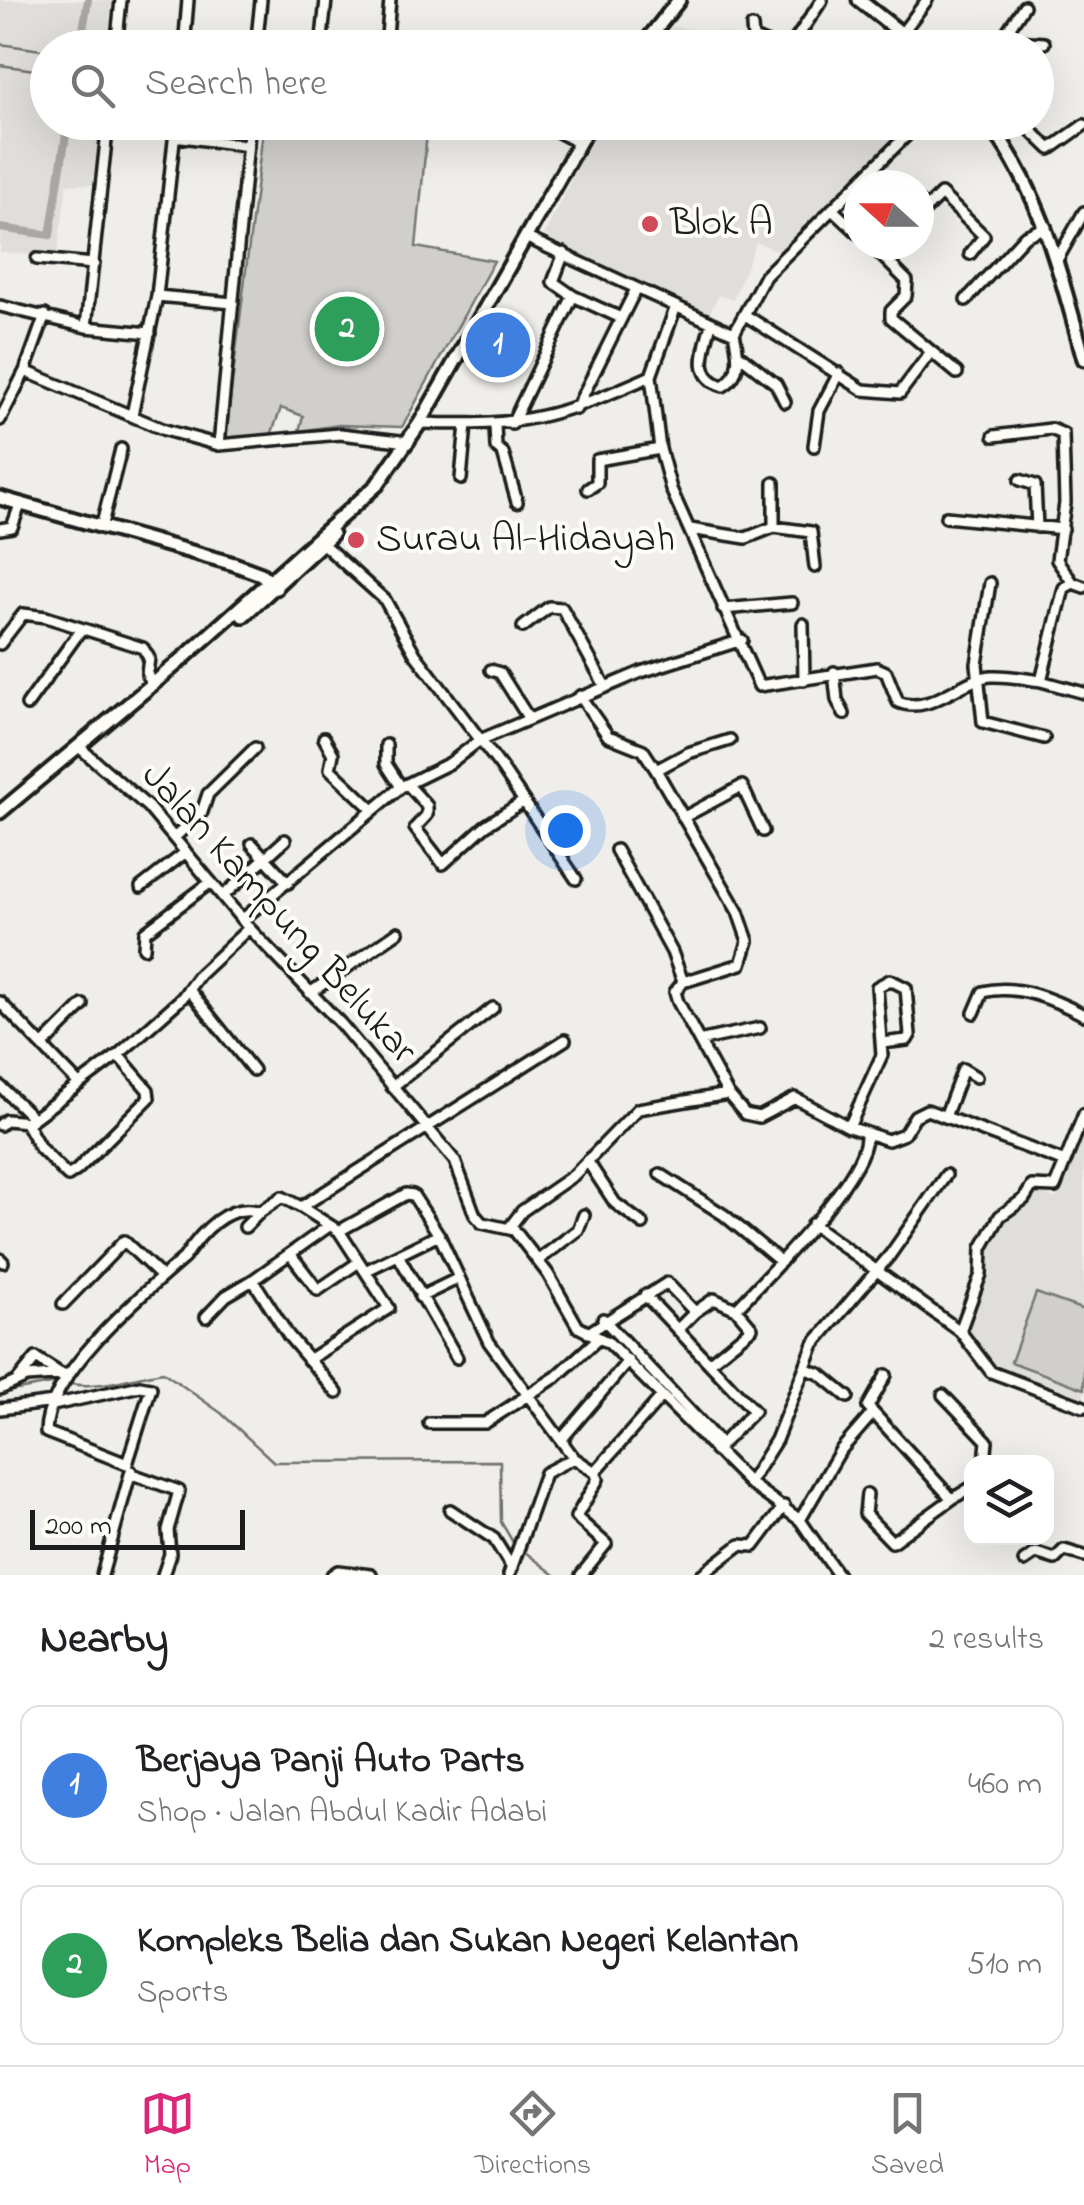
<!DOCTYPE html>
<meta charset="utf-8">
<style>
:root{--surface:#fff;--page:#f6f6f6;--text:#202124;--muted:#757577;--line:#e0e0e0;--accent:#db2777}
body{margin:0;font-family:"Indie Flower",sans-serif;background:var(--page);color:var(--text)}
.controls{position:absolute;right:30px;bottom:30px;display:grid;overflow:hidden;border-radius:20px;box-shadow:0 10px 40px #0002}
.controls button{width:90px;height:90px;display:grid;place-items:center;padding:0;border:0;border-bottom:2px solid var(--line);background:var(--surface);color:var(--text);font:50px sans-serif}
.compass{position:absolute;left:844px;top:170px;width:90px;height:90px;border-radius:50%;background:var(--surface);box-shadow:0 10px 40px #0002;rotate:291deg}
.scale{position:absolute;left:30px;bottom:25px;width:215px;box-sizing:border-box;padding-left:10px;border:5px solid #1c1c1c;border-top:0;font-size:28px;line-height:35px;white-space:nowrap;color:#1c1c1c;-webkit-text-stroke:8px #fdfcf7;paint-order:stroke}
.you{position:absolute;left:565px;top:830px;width:35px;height:35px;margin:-25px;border:8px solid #fff;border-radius:50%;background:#1a73e8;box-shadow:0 0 0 15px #1a73e833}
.badge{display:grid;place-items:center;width:65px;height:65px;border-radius:50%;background:var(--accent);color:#fff;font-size:32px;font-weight:700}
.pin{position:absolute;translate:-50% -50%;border:5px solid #fff;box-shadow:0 2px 10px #0006}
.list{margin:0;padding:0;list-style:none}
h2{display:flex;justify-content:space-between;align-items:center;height:130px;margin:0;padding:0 40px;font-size:42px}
h2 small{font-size:32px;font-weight:400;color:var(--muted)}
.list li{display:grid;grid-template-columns:65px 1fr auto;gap:30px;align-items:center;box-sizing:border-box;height:160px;margin:0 20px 20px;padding:0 20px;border:2px solid var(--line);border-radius:20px}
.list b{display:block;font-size:38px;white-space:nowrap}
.list p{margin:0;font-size:32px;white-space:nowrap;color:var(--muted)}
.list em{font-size:32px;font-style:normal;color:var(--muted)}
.icon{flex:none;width:55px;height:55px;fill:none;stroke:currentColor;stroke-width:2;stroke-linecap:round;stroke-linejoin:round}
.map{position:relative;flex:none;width:1084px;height:1575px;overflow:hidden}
.search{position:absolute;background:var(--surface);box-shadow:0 10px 40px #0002;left:30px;right:30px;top:30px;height:110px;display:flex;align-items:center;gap:25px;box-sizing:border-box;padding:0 35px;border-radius:55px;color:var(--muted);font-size:38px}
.sheet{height:490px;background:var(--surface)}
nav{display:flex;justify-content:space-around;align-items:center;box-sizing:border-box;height:140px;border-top:2px solid var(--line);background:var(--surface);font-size:28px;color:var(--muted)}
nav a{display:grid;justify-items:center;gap:5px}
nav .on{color:var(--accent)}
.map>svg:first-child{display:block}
.built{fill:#e0deda}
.green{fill:#d0cfcc;stroke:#767674;stroke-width:2.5}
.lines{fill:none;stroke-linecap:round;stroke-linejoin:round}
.stream{stroke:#706f6d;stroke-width:2.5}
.canal{stroke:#a8a7a3;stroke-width:8}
.minor-casing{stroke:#1c1c1c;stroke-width:16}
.major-casing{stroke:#1c1c1c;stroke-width:19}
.minor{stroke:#fdfcf7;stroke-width:9}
.major{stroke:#fdfcf7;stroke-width:11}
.poi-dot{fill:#d1495b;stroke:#fdfcf7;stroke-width:4}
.labels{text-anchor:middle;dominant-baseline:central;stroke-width:8;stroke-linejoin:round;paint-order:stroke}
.poi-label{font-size:40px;fill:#1c1c1c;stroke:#fdfcf7;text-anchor:start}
.street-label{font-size:40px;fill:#1c1c1c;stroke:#fdfcf7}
</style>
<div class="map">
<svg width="1084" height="1575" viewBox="0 0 1084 1575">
<rect width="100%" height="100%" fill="#f0eeea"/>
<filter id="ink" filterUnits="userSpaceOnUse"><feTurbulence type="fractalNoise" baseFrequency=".01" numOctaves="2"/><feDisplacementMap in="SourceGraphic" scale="20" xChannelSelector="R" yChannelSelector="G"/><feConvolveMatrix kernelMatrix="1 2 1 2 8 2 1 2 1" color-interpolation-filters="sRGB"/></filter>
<g filter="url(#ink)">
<path class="built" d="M 0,0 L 112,0 L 107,47 L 48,48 L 48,122 L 100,123 L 93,185 L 67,184 L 57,257 L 0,252 Z
M 672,27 L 726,33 L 764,47 L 658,47 Z
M 605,123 L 910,123 L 781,252 L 756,242 L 733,300 L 719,295 L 709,314 L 609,271 L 544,235 L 583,155 Z
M 1084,1128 L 1084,1405 L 991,1369 L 963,1329 L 986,1268 L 982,1257 L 1001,1219 L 1027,1204 L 1034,1189 L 1056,1199 Z"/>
<path class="green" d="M 264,123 L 428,123 L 416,247 L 494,261 L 402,427 L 339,425 L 299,431 L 303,416 L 281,408 L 271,435 L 225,441 Z
M 1036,1293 L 1084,1310 L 1084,1389 L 1011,1362 Z"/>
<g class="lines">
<path class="stream" d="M 0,44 L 48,51
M 0,65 L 48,72
M 70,1384 C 104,1389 130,1377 163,1372 L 221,1413 L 274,1462 L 500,1461 L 501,1522 L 514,1544
M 0,1393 L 57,1383
M 521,1549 L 555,1575"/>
<path class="canal" d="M 80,48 L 88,0
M 0,228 L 50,235 L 68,122"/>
<defs>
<path id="minor" d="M 752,27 L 753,38 L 777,48
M 902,33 L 927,0
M 1001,40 L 1044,43
M 116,48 L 121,0
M 184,48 L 188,0
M 256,48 L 261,0
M 321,48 L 326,0
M 386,48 L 390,0
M 790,48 L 822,0
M 996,48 L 1024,6
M 108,122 L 86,327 L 150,333
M 540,122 L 579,143
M 1022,122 L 1050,149 L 1084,125
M 175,136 L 248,146
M 919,202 L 926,209 L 919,217
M 832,209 L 859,234
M 926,209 L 941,194 L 984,236 L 970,254
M 525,237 L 734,333 L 765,276 L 919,123
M 871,245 L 907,281 L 906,296 L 891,311 L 891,318 L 957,373
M 884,257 L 895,245
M 37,259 L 94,264
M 1057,260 L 1084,212
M 157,296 L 233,303
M 573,296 L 621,318
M 966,300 L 1025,236 L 1046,227
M 0,306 L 86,327
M 675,309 L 651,376 L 660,449 L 671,489 L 759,686 L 877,668 L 886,672 L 898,702 C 929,716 961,679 991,676 C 1007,675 1025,679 1041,681 L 1064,588 L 1073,583
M 745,315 L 863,390 L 900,393 L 930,353
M 711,324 C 705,349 692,376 723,386 C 743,375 738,351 734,333
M 739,355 L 776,384 L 785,402
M 25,371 L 165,430 L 219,445 L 340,434 L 409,442
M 576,409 L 635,291
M 132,415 L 157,296 L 176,122
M 0,420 L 25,371 L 45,315
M 420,423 C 524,427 556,418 651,376
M 512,424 L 573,296 L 553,282 L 564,253
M 495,425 L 496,447 L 503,453 L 517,502
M 994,436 L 1051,429 L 1063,434 L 1065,503 L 1057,560 L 1073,583 L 1084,587
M 219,445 L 250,122
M 814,446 L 819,411 L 839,373
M 461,479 L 466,424
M 1020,480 L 1035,485 L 1037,527
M 774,483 L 774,527
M 588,489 L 597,483 L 597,460 L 660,449
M 946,517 L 1063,529
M 101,528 L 121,449
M 0,529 L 12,527 L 20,505
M 690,529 L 746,538 L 774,527 L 811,532 L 815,567
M 324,545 L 385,600 L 415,654 L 501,767 L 576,879
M 990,583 L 977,664 L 983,722 L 1044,738
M 723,609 L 792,603
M 803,624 L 804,680
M 523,627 L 549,607 L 562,608 L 605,686
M 0,644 L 23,614 L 46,617 L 143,648 L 149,658 L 147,674 L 153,685
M 491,670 L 500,673 L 529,719
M 834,672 L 837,700 L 844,714
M 1041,681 L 1084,693
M 580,696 L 608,736 L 643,750 L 656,770
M 27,705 L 80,631
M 324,738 L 333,754 L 330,769 L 373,810
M 386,745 L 386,764 L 401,787
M 79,747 L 148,807 L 249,928 L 340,1023 L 455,1161 L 475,1215 L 482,1223 L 514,1230 L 548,1274 L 578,1327 L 609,1343 L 749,1483 L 800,1520 L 838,1575
M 408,785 L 427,806 L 427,815 L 415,828 L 443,864 L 485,826 L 524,801
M 686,816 L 742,786 L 763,831
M 174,838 L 202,812 L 208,794 L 255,748
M 252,844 L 288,883
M 616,850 L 672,952 L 683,982 L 741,964 L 748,941 L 738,912 L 656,770 L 688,753 L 730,740
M 141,887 L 186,852
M 223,896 L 285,840
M 243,919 L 401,787 L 450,763 L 480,740 L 641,672 L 742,640
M 144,948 L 145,932 L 211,882
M 683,982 L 675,992 L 678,1002 L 728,1094 L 745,1114 L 759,1117 L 795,1098 L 849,1127
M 190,991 L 253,1070
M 310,993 L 398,932
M 0,1002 L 78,1083
M 974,1013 L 983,992 C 1017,983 1055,1000 1084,1015
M 703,1040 L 760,1028
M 882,1043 L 907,1040 L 910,1035 L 906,988 L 890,980 L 877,987 L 882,1055 L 849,1127 L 888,1140 L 904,1134 L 915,1116 L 927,1110 L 1065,1162
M 44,1044 L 83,1005
M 0,1086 L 33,1118
M 392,1087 L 493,1008
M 1084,1114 L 1055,1187 L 1032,1186 L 1024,1199 L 1000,1216 L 982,1248 L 981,1274 L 960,1331 L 991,1372 L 1084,1407
M 945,1117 L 963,1069 L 976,1077
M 26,1123 L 40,1148 L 68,1176 L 77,1170 L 149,1098 L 148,1090 L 118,1055
M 0,1125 L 6,1120 L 29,1122 L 118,1055 L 182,998 L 199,975 L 249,928
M 588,1162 L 615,1203 L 643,1224
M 660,1174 L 724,1215 L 781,1262
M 812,1224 L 960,1331
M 329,1226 L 253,1280 L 288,1335 L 337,1393
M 245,1227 L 260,1212
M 509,1228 L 522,1211 L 574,1175 L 638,1109 L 728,1094
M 339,1231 L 406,1194 L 413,1195 L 439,1235 L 489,1342 L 574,1458 L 595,1472
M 439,1235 L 365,1271 L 339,1231 L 301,1207 L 565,1040
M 291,1255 L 318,1290 L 359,1262
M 398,1255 L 457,1358
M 0,1259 L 3,1262
M 537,1261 L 578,1230 L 584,1215
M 645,1295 L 754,1411 L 715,1451
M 420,1297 L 457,1279
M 63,1304 L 124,1241 L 162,1277
M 695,1312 L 714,1299 L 736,1309 C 766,1277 867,1176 866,1136
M 206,1317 L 226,1296 L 253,1280
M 603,1319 L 721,1444
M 588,1333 L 667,1283 L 695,1312 L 678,1329
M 308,1360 L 389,1308 L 365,1271
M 710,1362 L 752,1328 L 736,1309
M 806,1369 L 820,1374 L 848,1397
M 18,1380 L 36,1358 L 61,1374
M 0,1389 L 27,1377 L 67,1374
M 943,1395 L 987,1441 L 985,1462
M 53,1405 L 140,1386 L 151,1388 L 127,1464 L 46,1432 C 46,1375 142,1294 184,1258 C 200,1234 227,1201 260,1212 L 282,1197 L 301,1207
M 0,1409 L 54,1402
M 429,1423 L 485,1423 L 556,1377 L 599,1338
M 561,1440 L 628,1361
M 595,1472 L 662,1396
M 132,1474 L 179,1491 L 168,1530 L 170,1554 L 163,1575
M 749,1483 L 776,1440 L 814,1344 L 890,1255 L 946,1175
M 867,1494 L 865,1514 L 892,1542 L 952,1499 L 868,1407 L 886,1375
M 952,1499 L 972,1487
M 450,1510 L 494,1539 L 512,1568
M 800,1520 L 840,1451 L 873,1413
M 1024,1561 L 1036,1553 L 1055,1559 L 1064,1550 L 1084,1556
M 102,1575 L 131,1471
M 332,1575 L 338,1571 L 371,1575
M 509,1575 L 545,1473 L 574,1458
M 581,1575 L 606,1544 L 576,1517 L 598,1479 L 595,1472
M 701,1575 L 740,1545 L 754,1546 L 784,1506"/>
<path id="major" d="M 859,0 L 920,48
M 641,48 L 679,0
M 988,122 C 1042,193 1061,276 1084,359
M 0,498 L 234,564 L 261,574 L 276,588
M 243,616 L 332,534
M 0,812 L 179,662 L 377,485 L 420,423 L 591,122"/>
</defs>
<use href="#minor" class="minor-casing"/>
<use href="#major" class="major-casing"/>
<use href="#minor" class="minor"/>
<use href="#major" class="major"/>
</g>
</g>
<g class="poi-dot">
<circle cx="650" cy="224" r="10"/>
<circle cx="356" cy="540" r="10"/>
</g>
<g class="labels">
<g class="poi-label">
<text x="670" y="224">Blok A</text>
<text x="376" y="540">Surau Al-Hidayah</text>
</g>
<g class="street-label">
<text transform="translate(278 914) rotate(48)">Jalan Kampung Belukar</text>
</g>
</g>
</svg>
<div class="controls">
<button><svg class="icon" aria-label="layers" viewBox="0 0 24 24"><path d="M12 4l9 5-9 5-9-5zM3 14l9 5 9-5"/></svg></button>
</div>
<svg class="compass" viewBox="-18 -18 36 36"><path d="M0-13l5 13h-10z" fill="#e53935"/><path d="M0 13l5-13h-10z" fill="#757577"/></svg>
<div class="scale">200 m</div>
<div class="you"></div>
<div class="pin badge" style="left:498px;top:345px;background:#3f7fe0">1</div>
<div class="pin badge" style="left:347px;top:329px;background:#2e9e5b">2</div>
<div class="search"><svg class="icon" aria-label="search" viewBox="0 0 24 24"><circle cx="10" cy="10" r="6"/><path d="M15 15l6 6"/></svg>Search here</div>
</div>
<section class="sheet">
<h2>Nearby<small>2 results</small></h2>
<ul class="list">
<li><span class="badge" style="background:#3f7fe0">1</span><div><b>Berjaya Panji Auto Parts</b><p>Shop · Jalan Abdul Kadir Adabi</p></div><em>460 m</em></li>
<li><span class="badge" style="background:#2e9e5b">2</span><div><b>Kompleks Belia dan Sukan Negeri Kelantan</b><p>Sports</p></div><em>510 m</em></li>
</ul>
</section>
<nav>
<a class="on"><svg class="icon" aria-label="map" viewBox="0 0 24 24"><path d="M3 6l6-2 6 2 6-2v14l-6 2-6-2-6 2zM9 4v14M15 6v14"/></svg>Map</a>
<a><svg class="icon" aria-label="directions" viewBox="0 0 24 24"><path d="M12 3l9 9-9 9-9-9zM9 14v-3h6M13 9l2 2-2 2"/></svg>Directions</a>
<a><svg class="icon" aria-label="saved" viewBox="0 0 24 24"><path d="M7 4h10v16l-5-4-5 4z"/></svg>Saved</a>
</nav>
